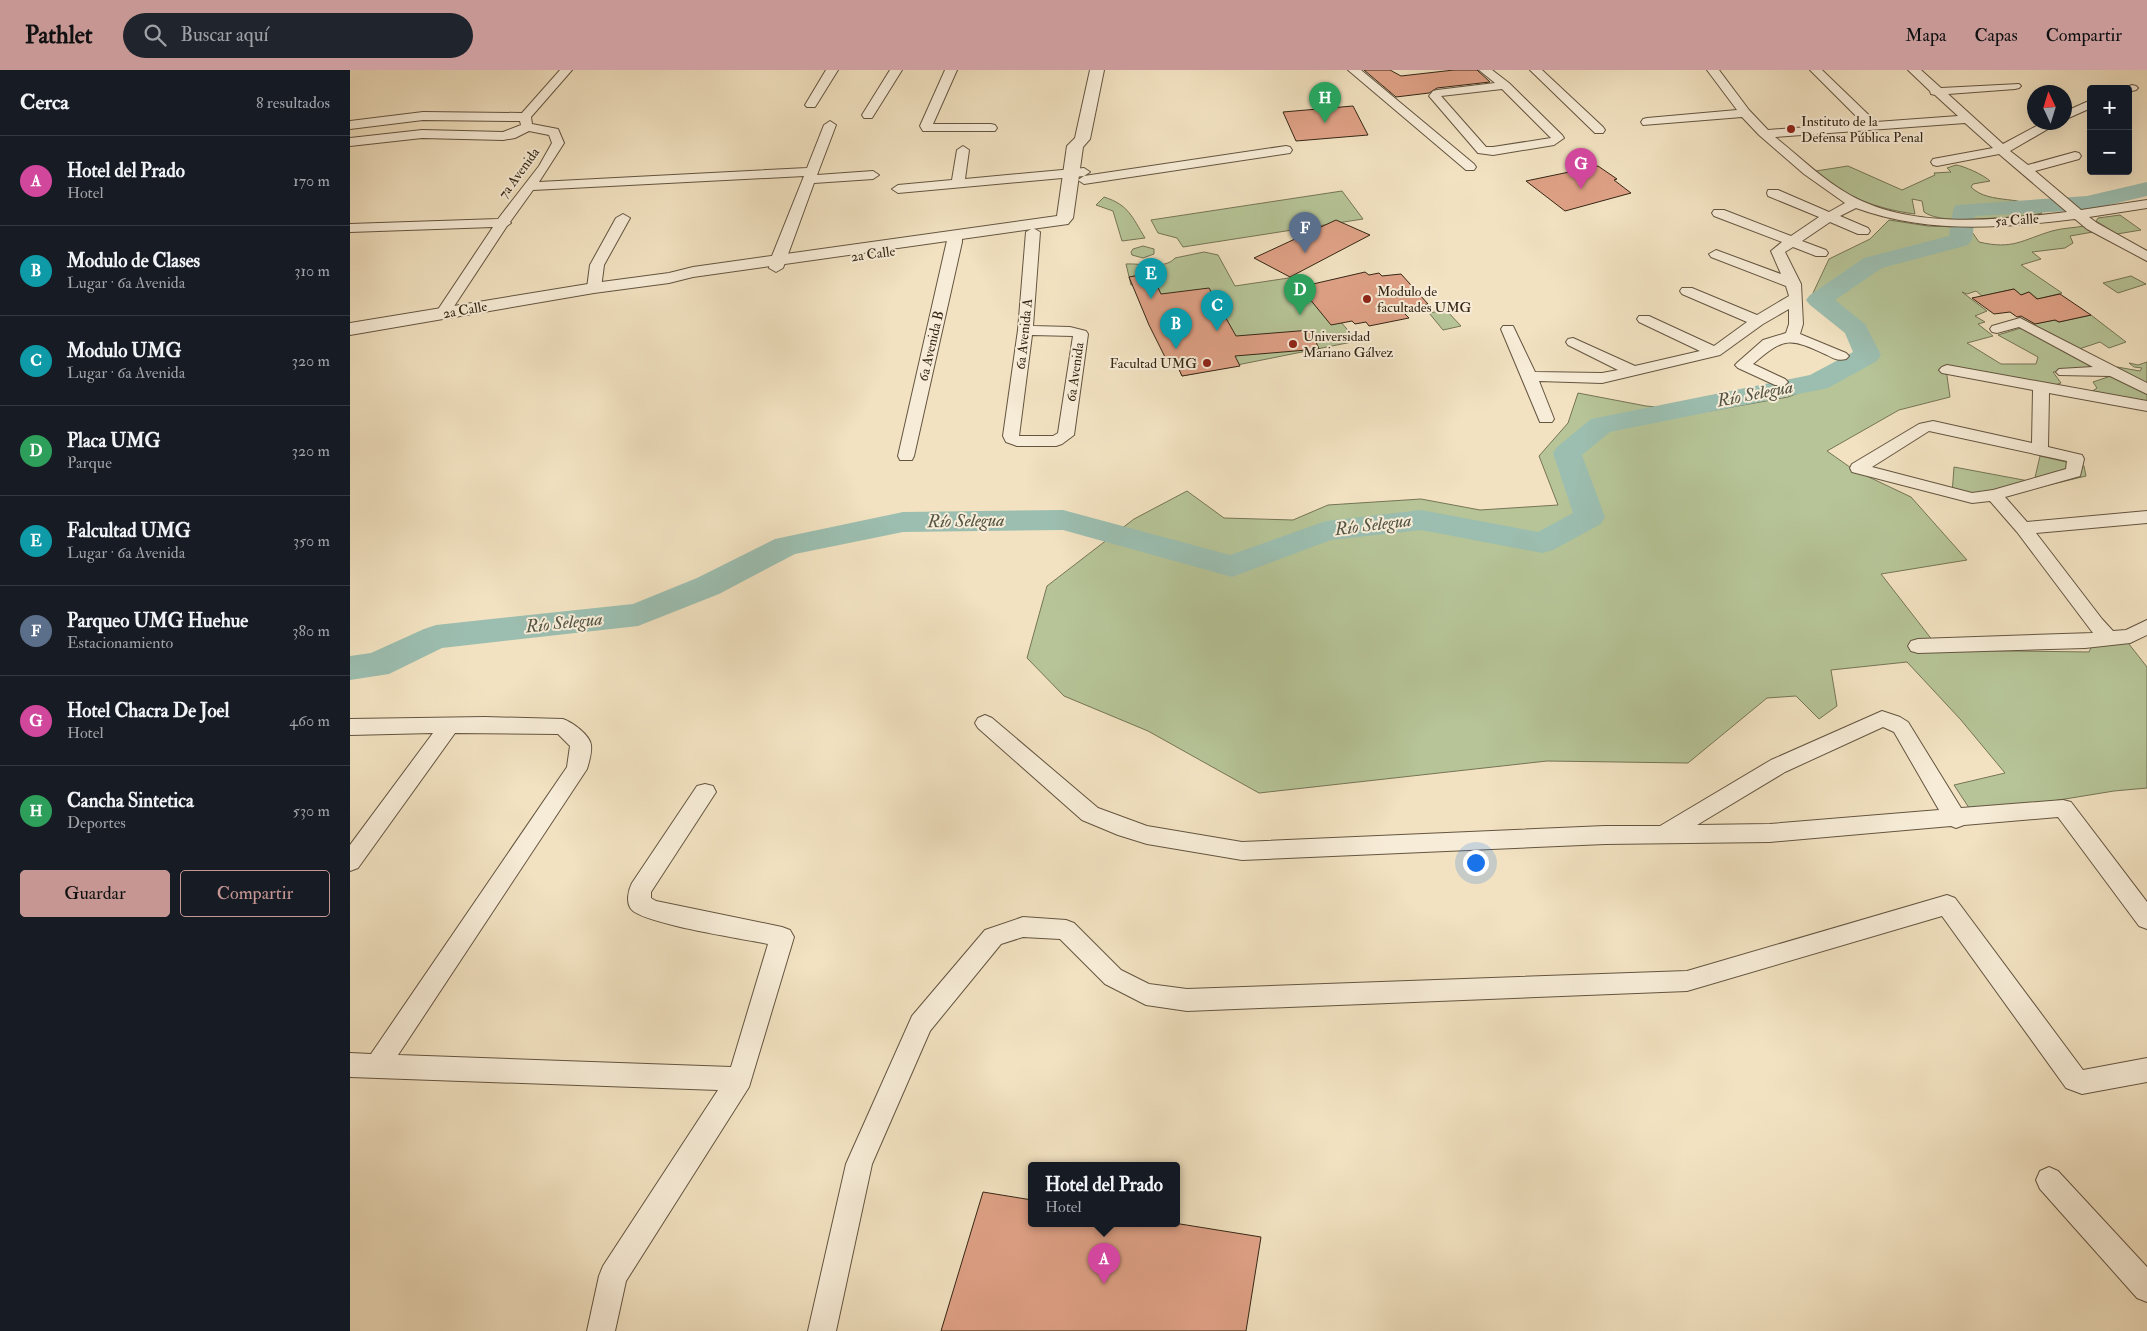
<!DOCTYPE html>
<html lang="es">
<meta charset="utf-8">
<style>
:root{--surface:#171b24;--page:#20242c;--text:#f1f3f6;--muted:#9ea1a6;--line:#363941;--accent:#c59692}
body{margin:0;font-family:"IM FELL Double Pica",serif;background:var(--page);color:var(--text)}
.controls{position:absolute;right:15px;top:15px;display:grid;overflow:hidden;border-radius:5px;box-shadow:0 5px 20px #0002}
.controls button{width:45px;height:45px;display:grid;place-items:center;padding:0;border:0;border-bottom:1px solid var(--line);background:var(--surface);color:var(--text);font:25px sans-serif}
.compass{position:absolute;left:1677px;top:15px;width:45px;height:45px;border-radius:50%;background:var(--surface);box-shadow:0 5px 20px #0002;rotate:356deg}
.you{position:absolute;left:1125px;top:792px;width:18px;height:18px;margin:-12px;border:4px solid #fff;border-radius:50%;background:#1a73e8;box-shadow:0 0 0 8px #1a73e833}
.badge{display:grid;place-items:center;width:32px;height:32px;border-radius:50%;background:var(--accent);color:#fff;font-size:16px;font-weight:700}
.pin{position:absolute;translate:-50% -41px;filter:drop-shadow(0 1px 2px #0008)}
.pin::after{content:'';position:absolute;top:26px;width:18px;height:15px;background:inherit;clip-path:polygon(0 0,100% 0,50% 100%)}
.popup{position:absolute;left:678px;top:1092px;width:152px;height:65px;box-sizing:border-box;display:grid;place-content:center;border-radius:5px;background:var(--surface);filter:drop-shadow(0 1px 4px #0005);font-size:16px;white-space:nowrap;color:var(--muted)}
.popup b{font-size:19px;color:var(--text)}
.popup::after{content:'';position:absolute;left:50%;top:100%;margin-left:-10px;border:10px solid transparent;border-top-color:var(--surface)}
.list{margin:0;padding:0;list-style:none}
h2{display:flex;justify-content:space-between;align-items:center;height:65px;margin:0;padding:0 20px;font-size:21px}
h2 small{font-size:16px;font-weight:400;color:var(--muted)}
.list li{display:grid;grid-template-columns:32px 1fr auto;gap:15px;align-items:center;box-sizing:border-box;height:90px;padding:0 20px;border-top:1px solid var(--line)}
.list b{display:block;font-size:19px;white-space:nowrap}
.list p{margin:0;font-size:16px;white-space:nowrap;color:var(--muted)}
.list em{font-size:16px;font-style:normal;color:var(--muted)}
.actions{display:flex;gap:10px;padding:15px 20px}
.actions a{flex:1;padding:11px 0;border:1px solid var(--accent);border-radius:5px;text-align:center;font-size:18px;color:var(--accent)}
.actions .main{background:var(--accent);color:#111}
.icon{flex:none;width:28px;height:28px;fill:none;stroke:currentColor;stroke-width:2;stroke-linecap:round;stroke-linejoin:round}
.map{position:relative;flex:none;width:1797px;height:1261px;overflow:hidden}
header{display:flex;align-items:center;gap:30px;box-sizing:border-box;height:70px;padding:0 25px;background:var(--accent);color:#111}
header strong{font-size:24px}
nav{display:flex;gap:28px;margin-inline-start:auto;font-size:18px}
.search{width:350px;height:45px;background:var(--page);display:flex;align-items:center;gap:12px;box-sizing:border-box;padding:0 18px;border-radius:28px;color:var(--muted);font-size:19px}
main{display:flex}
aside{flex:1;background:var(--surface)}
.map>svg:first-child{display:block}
.green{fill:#b6c497;stroke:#757556;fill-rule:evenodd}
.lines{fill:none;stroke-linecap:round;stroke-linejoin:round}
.river{fill:#9cbeb0;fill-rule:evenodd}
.building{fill:#dfa186;stroke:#342615}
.minor-casing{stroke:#645540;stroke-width:2}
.tertiary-casing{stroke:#645540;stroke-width:2}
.minor{fill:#f7ecd7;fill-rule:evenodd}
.tertiary{fill:#f7ecd7;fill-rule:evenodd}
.poi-dot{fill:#8f2418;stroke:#f7ecd7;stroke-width:2}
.labels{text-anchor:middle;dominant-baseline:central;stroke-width:4;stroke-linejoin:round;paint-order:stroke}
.far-poi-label{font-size:14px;fill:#342615;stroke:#f7ecd7;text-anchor:start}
.far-street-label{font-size:14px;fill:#342615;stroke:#f7ecd7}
.water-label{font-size:18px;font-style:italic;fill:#535444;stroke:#f7ecd7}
</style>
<header>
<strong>Pathlet</strong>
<div class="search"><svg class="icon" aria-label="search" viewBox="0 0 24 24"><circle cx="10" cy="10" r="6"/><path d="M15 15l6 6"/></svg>Buscar aquí</div>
<nav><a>Mapa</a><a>Capas</a><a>Compartir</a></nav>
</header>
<main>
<aside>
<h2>Cerca<small>8 resultados</small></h2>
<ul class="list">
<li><span class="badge" style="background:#d1479c">A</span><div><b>Hotel del Prado</b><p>Hotel</p></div><em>170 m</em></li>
<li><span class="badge" style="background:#0f9aa8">B</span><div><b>Modulo de Clases</b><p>Lugar · 6a Avenida</p></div><em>310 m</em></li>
<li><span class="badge" style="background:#0f9aa8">C</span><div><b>Modulo UMG</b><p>Lugar · 6a Avenida</p></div><em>320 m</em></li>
<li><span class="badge" style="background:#2e9e5b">D</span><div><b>Placa UMG</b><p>Parque</p></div><em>320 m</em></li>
<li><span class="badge" style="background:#0f9aa8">E</span><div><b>Falcultad UMG</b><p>Lugar · 6a Avenida</p></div><em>350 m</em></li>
<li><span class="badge" style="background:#5c6f8a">F</span><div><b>Parqueo UMG Huehue</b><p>Estacionamiento</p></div><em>380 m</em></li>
<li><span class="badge" style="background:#d1479c">G</span><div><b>Hotel Chacra De Joel</b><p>Hotel</p></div><em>460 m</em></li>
<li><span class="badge" style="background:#2e9e5b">H</span><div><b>Cancha Sintetica</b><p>Deportes</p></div><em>530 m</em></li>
</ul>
<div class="actions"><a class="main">Guardar</a><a>Compartir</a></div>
</aside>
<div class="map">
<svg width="1797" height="1261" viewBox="0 0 1797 1261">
<rect width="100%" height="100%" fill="#f2e2c1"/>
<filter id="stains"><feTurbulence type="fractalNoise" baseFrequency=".004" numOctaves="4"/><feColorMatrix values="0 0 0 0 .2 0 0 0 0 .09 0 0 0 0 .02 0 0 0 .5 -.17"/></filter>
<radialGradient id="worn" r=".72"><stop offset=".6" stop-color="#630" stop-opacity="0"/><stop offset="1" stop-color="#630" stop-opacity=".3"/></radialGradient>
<path class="green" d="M 1606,95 C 1614,96 1634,105 1640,111 L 1623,114 L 1621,117 C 1640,136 1675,123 1692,143 C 1669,149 1592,156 1574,142 L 1572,131 L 1562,129 L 1565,144 C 1527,139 1495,127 1466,101 L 1498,96 L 1552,120 L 1585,105 L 1584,103 L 1601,102 L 1597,98 Z
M 992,121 L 1013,149 L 833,177 L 827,168 L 808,163 L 801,150 Z
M 754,127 C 779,135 782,147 795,168 L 772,171 L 763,141 L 746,135 Z
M 1770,145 L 1791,160 L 1767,164 L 1746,151 L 1748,148 Z
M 1539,150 L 1578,156 L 1615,157 L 1622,162 L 1629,172 C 1663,180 1672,170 1702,161 C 1712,158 1724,158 1734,156 L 1743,162 L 1720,166 L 1723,173 L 1715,178 L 1682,182 L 1691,189 L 1671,195 L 1712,223 L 1688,229 L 1679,222 L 1671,225 L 1664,219 L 1632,226 L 1626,221 L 1617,224 L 1612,222 L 1637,241 L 1625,246 L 1635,252 L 1628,254 L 1643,266 L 1617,273 L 1651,294 L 1686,294 L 1688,287 L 1648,265 L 1674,257 L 1754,300 L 1703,302 L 1711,313 L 1702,316 L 1596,299 L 1600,327 L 1549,340 L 1477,381 L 1504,400 L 1561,427 L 1617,490 L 1531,504 L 1590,580 L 1739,582 L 1746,567 L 1775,569 L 1797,597 L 1797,718 L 1764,721 L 1623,744 L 1604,715 L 1655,703 L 1611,650 L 1557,592 L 1481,600 L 1487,636 L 1469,649 L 1446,626 L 1417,628 L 1338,693 L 1197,691 L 909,723 L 798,661 L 714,626 L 677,588 L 697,516 L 784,449 L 837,421 L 874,448 L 943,450 L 978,435 L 1071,429 L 1130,440 L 1208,435 L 1189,386 L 1218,353 L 1228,323 L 1296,336 L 1307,337 L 1352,333 L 1438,316 L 1470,305 L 1513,282 L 1504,267 L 1465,238 L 1465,227 L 1463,223 L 1479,189 L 1520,169 ZM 1464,317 L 1438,327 L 1360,341 L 1347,340 Z
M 793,176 L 804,179 L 804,184 L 793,188 L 782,185 L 781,182 L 783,179 Z
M 854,182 L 868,185 L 885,216 L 952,206 L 1007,271 L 832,306 L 793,216 L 781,215 L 776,194 C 790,193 815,200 825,188 Z
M 1781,206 L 1796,214 L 1768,223 L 1753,213 Z
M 1096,240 L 1111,256 L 1093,260 L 1079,243 Z
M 1741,245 L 1776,272 L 1759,278 L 1750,272 L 1729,279 L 1678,255 L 1705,250 L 1709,252 Z
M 1797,292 L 1797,315 L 1767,297 L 1790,301 L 1792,298 L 1784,297 L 1779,293 L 1788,295 Z
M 1761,306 L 1797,324 L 1797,333 L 1741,322 L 1747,318 L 1743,312 Z
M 1690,386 L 1734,396 L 1736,406 L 1633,431 L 1602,424 L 1604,397 L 1684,412 Z"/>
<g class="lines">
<path class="river" d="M 1797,112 L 1797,126 L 1737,140 L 1625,146 L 1622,170 L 1618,175 L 1532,198 L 1485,230 L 1515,254 L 1531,285 L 1527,291 L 1478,318 L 1260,362 L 1232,385 L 1255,447 L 1251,454 L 1203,480 L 1192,483 L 1071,460 L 981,470 L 882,507 L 713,460 L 553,462 L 445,484 L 369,524 L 288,556 L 92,578 L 39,604 L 0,610 L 0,586 L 21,583 L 74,559 L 86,555 L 283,534 L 347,508 L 425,469 L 553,442 L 713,440 L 880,485 L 976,451 L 1071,440 L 1188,462 L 1223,443 L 1203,383 L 1207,377 L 1241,349 L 1460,305 L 1503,282 L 1495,263 L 1460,235 L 1456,230 L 1460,225 L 1514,188 L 1599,166 L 1603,140 L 1606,135 L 1737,126 Z"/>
</g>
<path class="building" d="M 1014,0 L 1040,0 L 1051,6 L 1104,0 L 1127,0 L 1140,12 L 1087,18 L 1079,23 L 1046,27 Z
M 1003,36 L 1018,65 L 946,71 L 933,42 Z
M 1248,96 L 1267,109 L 1264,110 L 1281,123 L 1215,141 L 1176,111 Z
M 986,150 L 1020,165 L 940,207 L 904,188 Z
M 1015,202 L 1019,205 L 1029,203 L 1032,206 L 1051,204 L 1078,234 L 1061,237 L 1065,242 L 1054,243 L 1059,248 L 1019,256 L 1016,252 L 1005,254 L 1002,251 L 981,255 L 950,217 Z
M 801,203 L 811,224 L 859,218 L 886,266 L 961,260 L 969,279 L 885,286 L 890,296 L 832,306 L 824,288 L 816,289 L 799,255 L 779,207 Z
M 1664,219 L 1671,225 L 1679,222 L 1687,229 L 1710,224 L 1741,245 L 1709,252 L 1705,250 L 1685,254 L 1671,246 L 1667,247 L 1660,242 L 1644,244 L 1622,228 Z
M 633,1122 L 682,1130 L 682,1153 L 824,1153 L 911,1167 L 896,1261 L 591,1261 Z"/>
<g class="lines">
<defs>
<path id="minor" d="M 210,0 L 222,0 L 181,47 L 182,54 L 208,59 L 214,73 L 189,112 L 457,98 L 474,55 L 480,51 L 486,55 L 467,105 L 523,101 L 529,105 L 523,109 L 464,113 L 433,198 L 426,202 L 419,198 L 420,191 L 454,106 L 183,120 L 160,152 L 161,153 L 157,156 L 97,247 L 87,247 L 85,244 L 143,157 L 0,162 L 0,154 L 148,149 L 189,96 L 202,73 L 199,65 L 179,61 L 165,68 L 153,70 L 72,68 L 0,76 L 0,68 L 72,60 L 153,62 L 171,55 L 170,51 L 73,50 L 0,59 L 0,51 L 73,42 L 172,43 Z
M 476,0 L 488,0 L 465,37 L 457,37 L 455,35 Z
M 540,0 L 552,0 L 522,48 L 514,48 L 512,45 Z
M 595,0 L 607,0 L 583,54 L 641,54 L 645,55 L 647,58 L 645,61 L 573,61 L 570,56 Z
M 998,0 L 1011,0 L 1124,94 L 1126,97 L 1124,100 L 1116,100 Z
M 1129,0 L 1142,0 L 1159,13 L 1212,65 L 1214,68 L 1204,75 L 1143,85 L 1128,83 L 1079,26 L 1083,21 L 1087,20 L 1145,13 ZM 1152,19 L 1201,68 L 1143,77 L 1136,77 L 1091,26 Z
M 1180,0 L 1192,0 L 1253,57 L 1255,60 L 1253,63 L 1245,63 Z
M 1357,0 L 1369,0 L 1399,40 L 1418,60 L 1513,53 L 1460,0 L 1472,0 L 1526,52 L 1608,46 L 1585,25 L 1581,24 L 1580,21 L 1558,0 L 1571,0 L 1591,18 L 1669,14 L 1671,16 L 1669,18 L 1665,19 L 1598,24 L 1653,74 L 1694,52 L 1710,52 L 1660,81 L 1678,95 L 1725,82 L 1729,83 L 1731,86 L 1729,89 L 1685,101 L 1731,140 L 1797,130 L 1797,138 L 1739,147 L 1747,153 L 1797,181 L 1797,191 L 1737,159 L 1725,149 C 1651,158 1577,164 1506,138 L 1490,146 L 1518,158 L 1520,161 L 1518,164 L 1508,164 L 1480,152 L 1452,171 L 1476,180 L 1478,183 L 1476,186 L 1466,186 L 1443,177 L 1435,182 L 1451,214 L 1453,254 L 1450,264 L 1496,283 L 1499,286 L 1496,289 C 1489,291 1484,289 1477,285 C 1440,268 1435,266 1403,294 L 1435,309 L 1438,312 L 1435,315 L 1425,315 L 1388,298 L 1385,295 L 1388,292 L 1413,270 L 1436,263 L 1439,254 L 1439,239 L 1413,254 L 1370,285 L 1252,313 L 1189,311 L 1204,349 L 1202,352 L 1190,352 L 1151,259 L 1153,256 L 1163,256 L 1185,302 L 1252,303 L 1268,300 L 1218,275 L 1216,272 L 1218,269 L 1223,268 L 1285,296 L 1350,281 L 1289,252 L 1287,249 L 1289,246 L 1299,246 L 1364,276 L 1397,252 L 1332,224 L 1330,221 L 1332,218 L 1342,218 L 1407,245 L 1439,226 L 1436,216 L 1361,187 L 1359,184 L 1366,180 L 1431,204 L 1421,181 L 1432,172 L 1364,146 L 1362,143 L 1364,140 L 1374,140 L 1441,166 L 1469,147 L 1418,126 L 1417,123 L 1418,120 L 1428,120 L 1479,142 L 1495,133 L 1454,104 L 1409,65 L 1392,47 L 1293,55 L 1291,52 L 1293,49 L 1297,48 L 1387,40 ZM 1615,53 L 1643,78 L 1583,89 L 1581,92 L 1583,95 L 1587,96 L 1649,84 L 1717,142 C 1650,150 1562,160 1500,125 C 1473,110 1450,87 1425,67 Z
M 1782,15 L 1786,16 L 1788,18 L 1786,20 L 1778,22 L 1778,19 L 1772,19 Z
M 1741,30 L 1741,38 L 1714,50 L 1714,42 Z
M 613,76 L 619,80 L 615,109 L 734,98 L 740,102 L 734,106 L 548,123 L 542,119 L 548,115 L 602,110 L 607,80 Z
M 936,76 L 940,77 L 942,80 L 940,83 L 734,114 L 728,110 L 734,106 Z
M 273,144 L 280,148 L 254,195 L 251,218 L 249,221 L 239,221 L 237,218 L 240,195 L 266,148 Z
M 683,158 L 690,162 L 683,256 L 720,257 L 736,261 L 738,264 L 724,365 L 712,374 L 706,376 L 667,376 L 656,372 L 653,366 L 668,260 L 676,162 ZM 682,265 L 723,266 L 708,363 L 703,366 L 669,366 Z
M 605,162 L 612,166 L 612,172 L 564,386 L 562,390 L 550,390 L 548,386 L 598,166 Z
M 1670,248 L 1797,313 L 1797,324 L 1760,306 L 1709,305 L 1706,302 L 1709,299 L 1743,297 L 1669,257 L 1647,263 L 1642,262 L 1640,259 L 1642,256 Z
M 1597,295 L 1797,331 L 1797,341 L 1699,323 L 1698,377 L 1732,385 L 1734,389 L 1730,406 L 1655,427 L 1677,452 L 1797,441 L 1797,453 L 1686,463 L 1752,549 L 1763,561 L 1776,560 L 1797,550 L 1797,565 L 1780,573 L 1735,578 L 1568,583 L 1561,581 L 1558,576 L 1561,571 L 1568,569 L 1743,563 L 1667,462 L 1640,431 L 1622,433 L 1502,402 L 1500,398 L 1502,394 L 1569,354 L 1583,351 L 1682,373 L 1683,320 L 1592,303 L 1589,300 L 1592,297 ZM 1579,361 L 1717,391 L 1716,399 L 1643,420 L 1622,423 L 1522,397 Z
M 1532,641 L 1550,647 L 1558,652 L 1611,738 L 1713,730 L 1721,732 L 1797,832 L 1797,859 L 1789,856 L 1708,747 L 1614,755 L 1606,758 L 1601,756 L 1420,772 L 1255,774 L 892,790 L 797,774 L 768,765 L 732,750 L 628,658 L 625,653 L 628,648 L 635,645 L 642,648 L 748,738 L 797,756 L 892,772 L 1255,756 L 1310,756 L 1421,690 ZM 1533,657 L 1544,662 L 1589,740 L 1420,754 L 1347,755 L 1435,702 Z
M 135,647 L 213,649 C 222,652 240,665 241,675 C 242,683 239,692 237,699 L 48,985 L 381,997 L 418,874 C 395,869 293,854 281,839 C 276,832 278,821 282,813 L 347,716 L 355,714 L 363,716 L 366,722 L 301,822 L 301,828 L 306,831 L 432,857 L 440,860 L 444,867 L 399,1017 L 276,1211 L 265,1261 L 237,1261 L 249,1206 L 253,1196 L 368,1020 L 0,1007 L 0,983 L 21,984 L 217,697 L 220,676 L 208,664 L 105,663 L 8,798 L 0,801 L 0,775 L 83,663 L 0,665 L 0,649 Z
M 1597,825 L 1605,828 L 1733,1000 L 1797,988 L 1797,1012 L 1732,1024 L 1716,1018 L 1592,846 L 1337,921 L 837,941 L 796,935 L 755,914 L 710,869 L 673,867 L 651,874 L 580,961 L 522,1094 L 486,1261 L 458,1261 L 496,1094 L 500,1085 L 562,946 L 635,860 L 673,847 L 716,850 L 724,853 L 771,900 L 799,914 L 837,919 L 1337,901 Z
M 1699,1097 L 1708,1101 L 1797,1197 L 1797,1232 L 1787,1228 L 1690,1119 L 1686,1110 L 1690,1101 Z"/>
<path id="tertiary" d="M 740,0 L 754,0 L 740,69 L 733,77 L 723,148 L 718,154 L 343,207 L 319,213 L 244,223 L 0,265 L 0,253 L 244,213 L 319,203 L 343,197 L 707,146 L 717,76 L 725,68 Z"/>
</defs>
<use href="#minor" class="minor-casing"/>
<use href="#tertiary" class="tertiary-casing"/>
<use href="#minor" class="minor"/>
<use href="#tertiary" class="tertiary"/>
</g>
<g class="poi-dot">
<circle cx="1441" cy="59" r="5"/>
<circle cx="1017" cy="229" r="5"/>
<circle cx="943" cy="274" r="5"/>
<circle cx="857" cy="293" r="5"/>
</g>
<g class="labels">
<g class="far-poi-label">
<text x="1451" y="51">Instituto de la<tspan x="1451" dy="16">Defensa Pública Penal</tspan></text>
<text x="1027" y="221">Modulo de<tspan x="1027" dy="16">facultades UMG</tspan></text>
<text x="953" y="266">Universidad<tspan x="953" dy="16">Mariano Gálvez</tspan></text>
<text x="847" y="293" text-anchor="end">Facultad UMG</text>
</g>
<g class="far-street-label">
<text transform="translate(169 103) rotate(-54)">7a Avenida</text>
<text transform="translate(1667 150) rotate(-4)">5a Calle</text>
<text transform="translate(523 184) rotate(-8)">2a Calle</text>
<text transform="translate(115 240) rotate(-10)">2a Calle</text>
<text transform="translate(674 264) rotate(-84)">6a Avenida A</text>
<text transform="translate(581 276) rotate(-77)">6a Avenida B</text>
<text transform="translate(725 302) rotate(-82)">6a Avenida</text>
</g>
<g class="water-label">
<text transform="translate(1405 324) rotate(-11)">Río Selegua</text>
<text transform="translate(616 451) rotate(-1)">Río Selegua</text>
<text transform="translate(1023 455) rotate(-7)">Río Selegua</text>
<text transform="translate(214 553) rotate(-6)">Río Selegua</text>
</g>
</g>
<rect width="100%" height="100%" filter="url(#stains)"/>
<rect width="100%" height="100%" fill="url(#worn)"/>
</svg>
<div class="controls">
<button>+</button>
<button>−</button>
</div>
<svg class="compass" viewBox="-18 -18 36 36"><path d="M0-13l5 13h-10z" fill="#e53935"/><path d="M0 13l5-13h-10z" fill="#9ea1a6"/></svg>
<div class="you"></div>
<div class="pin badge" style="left:754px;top:1214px;background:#d1479c">A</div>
<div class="popup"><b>Hotel del Prado</b>Hotel</div>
<div class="pin badge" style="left:826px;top:279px;background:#0f9aa8">B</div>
<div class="pin badge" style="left:867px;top:261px;background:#0f9aa8">C</div>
<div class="pin badge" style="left:950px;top:245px;background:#2e9e5b">D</div>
<div class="pin badge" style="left:801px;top:229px;background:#0f9aa8">E</div>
<div class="pin badge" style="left:955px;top:183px;background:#5c6f8a">F</div>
<div class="pin badge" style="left:1231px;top:119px;background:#d1479c">G</div>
<div class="pin badge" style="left:975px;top:53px;background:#2e9e5b">H</div>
</div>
</main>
